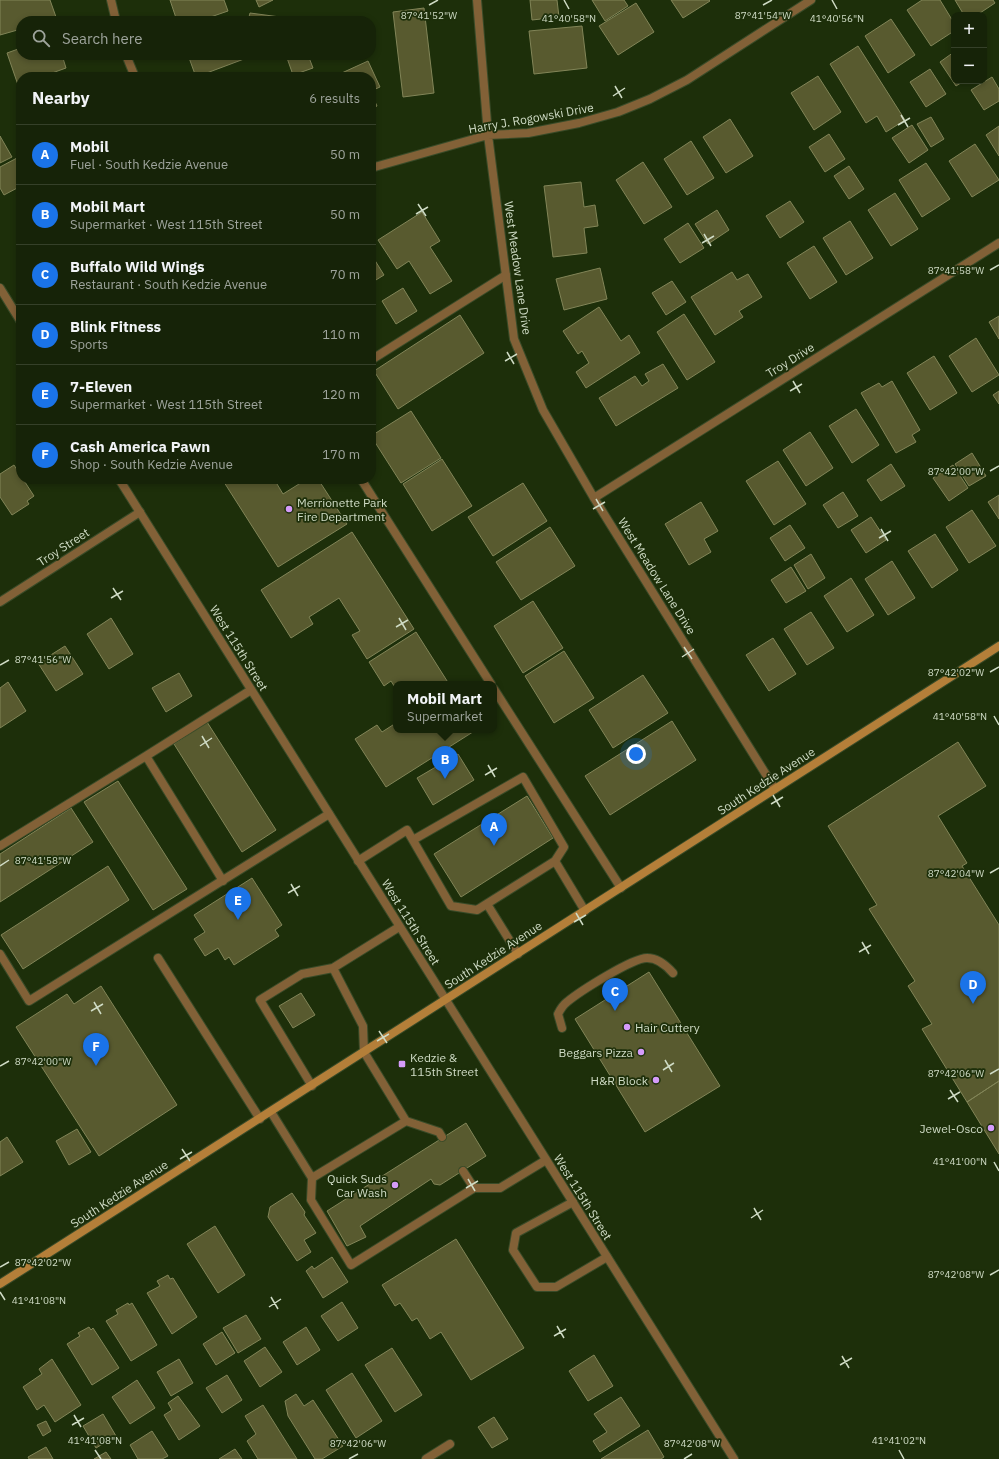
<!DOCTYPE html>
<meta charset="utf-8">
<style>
:root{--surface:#162308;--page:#1f2b12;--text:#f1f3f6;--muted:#9ea49c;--line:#354029;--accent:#1a73e8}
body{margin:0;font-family:"IBM Plex Sans",sans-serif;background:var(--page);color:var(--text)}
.controls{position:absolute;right:12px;top:12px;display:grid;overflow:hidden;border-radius:8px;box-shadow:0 2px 6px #0003}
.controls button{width:36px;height:36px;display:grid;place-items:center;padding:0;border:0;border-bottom:1px solid var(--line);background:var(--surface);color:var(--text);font:20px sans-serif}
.you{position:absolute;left:636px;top:754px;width:14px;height:14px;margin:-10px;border:3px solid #fff;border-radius:50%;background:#1a73e8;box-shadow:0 0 0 6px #1a73e833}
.badge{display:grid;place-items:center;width:26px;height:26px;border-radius:50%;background:var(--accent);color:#fff;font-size:13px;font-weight:700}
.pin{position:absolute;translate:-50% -33px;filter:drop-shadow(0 1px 2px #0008)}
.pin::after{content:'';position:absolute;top:21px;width:14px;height:12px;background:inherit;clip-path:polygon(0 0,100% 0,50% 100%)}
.popup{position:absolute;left:393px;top:681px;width:104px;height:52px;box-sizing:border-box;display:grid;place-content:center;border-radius:8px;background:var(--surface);filter:drop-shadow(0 1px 3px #0005);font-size:13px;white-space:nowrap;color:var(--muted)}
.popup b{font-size:15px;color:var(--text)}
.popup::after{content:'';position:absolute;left:50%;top:100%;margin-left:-8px;border:8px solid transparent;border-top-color:var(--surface)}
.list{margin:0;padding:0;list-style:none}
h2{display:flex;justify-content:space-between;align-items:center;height:52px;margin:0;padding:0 16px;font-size:17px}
h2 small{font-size:13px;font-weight:400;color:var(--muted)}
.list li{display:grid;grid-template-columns:26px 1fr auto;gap:12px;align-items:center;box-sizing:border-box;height:60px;padding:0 16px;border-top:1px solid var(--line)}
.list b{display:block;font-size:15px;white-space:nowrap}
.list p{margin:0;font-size:13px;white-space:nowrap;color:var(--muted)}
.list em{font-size:13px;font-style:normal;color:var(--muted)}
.icon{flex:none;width:22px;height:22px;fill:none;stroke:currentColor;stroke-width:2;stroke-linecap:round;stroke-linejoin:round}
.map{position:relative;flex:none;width:999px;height:1459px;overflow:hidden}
.search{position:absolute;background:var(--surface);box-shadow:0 2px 6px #0003;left:16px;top:16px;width:360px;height:44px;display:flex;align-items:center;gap:10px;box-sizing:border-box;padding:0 14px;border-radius:16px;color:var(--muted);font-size:15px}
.panel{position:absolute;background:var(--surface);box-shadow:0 2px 6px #0003;left:16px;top:72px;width:360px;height:412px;border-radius:16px}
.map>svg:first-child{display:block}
.building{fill:#585a2f;stroke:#828558}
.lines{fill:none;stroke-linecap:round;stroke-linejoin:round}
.service-casing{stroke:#394b28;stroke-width:10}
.minor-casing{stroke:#394b28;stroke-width:10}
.tertiary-casing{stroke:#394b28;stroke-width:10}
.secondary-casing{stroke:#394b28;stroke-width:10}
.service{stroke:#826137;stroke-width:8}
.minor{stroke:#826137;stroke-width:8}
.tertiary{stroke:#826137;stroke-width:8}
.secondary{stroke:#b47f39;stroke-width:8}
.ticks{fill:none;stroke:#cfdbc5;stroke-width:1.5}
.poi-dot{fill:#d59bfa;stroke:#1d2f0a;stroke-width:1.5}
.labels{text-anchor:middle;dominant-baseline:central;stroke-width:3.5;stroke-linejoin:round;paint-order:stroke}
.street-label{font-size:12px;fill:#cfdbc5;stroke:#1d2f0a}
.poi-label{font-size:12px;fill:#cfdbc5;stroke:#1d2f0a;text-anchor:end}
.ticks-label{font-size:10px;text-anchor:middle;fill:#cfdbc5;stroke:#1d2f0a;stroke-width:3.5;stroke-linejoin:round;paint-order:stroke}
</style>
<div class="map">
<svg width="999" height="1459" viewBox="0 0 999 1459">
<rect width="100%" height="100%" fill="#1d2f0a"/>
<path class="building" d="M 0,0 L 50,0 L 56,17 L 45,21 L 21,21 L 21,29 L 0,35 Z
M 170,0 L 224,0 L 228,11 L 199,21 L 177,21 Z
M 256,0 L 273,0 L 259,7 Z
M 530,0 L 557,0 L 559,17 L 532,20 Z
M 592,0 L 624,0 L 628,6 L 605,21 Z
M 671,0 L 709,0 L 710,1 L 683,18 Z
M 922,0 L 940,0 L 954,23 L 954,31 L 931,46 L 907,10 Z
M 955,0 L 993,0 L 995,3 L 977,15 L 964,15 Z
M 636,3 L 654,32 L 618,55 L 599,26 Z
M 424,8 L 434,93 L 403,97 L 393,12 Z
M 250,13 L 280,17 L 280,21 L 248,21 Z
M 891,19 L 915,55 L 888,73 L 865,36 Z
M 582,26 L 587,68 L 534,74 L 529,31 Z
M 858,46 L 905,120 L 886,132 L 877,116 L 866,123 L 830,64 Z
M 21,48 L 21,55 L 62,55 L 66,68 L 41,77 L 21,77 L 21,84 L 18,85 L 7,53 Z
M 954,52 L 954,81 L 964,81 L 956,86 L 940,62 Z
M 188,55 L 243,55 L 244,59 L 196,77 Z
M 286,55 L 308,55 L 313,68 L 293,75 Z
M 368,61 L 380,87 L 371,91 L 371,77 L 333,77 Z
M 930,69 L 946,94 L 926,107 L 910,82 Z
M 818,76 L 841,112 L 814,130 L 791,93 Z
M 992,77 L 999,89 L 999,101 L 984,110 L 971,90 Z
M 371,93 L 377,106 L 371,109 Z
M 931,117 L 944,139 L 931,147 L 917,124 Z
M 730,119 L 753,156 L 726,173 L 703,137 Z
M 912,125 L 928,150 L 909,163 L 892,138 Z
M 999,126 L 999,156 L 986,135 Z
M 829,134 L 845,159 L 825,172 L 809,147 Z
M 0,136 L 12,157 L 0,163 Z
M 691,141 L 714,178 L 687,195 L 664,159 Z
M 975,144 L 999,180 L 972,197 L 949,161 Z
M 17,158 L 21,165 L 21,186 L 4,195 L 0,188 L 0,167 Z
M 643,162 L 672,207 L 644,224 L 616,180 Z
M 926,163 L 950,199 L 922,217 L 899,180 Z
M 849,166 L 864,189 L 849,199 L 834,176 Z
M 581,182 L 584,207 L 595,205 L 598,226 L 584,228 L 587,253 L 553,257 L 544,186 Z
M 895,193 L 918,229 L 891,246 L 868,210 Z
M 790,201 L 804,222 L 780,238 L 766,216 Z
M 717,210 L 729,230 L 708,244 L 695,224 Z
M 422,212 L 440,241 L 430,247 L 452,281 L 430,294 L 409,261 L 397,269 L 378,240 Z
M 850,221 L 873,258 L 846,275 L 823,238 Z
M 688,223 L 704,248 L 680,263 L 664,239 Z
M 814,246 L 837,282 L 810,299 L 787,263 Z
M 371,254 L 384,275 L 371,283 Z
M 600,268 L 607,299 L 564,310 L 556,279 Z
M 732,272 L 737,280 L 748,274 L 762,297 L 739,311 L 743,317 L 715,335 L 691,297 Z
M 672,281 L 686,302 L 666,315 L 652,293 Z
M 403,288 L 417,311 L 396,324 L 382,301 Z
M 599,307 L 621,341 L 629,335 L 640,353 L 586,388 L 576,372 L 589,363 L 582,351 L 578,354 L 563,331 Z
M 684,314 L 715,362 L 687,380 L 657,332 Z
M 460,315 L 484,353 L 398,409 L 374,371 Z
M 999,316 L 999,339 L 989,322 Z
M 976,338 L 999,375 L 972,392 L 949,356 Z
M 934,356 L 957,393 L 930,410 L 907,373 Z
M 663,364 L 678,388 L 616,426 L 599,398 L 635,376 L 642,386 L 649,381 L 645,374 Z
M 892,381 L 920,430 L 912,435 L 916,442 L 896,453 L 861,393 L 879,383 L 882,387 Z
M 999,391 L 999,404 L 993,395 Z
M 856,409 L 879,445 L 852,463 L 829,426 Z
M 411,411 L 441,458 L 401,483 L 371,436 Z
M 810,432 L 833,468 L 806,486 L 783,450 Z
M 972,453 L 986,476 L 969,486 L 955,464 Z
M 442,459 L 472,506 L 432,531 L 403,484 Z
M 778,461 L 806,504 L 774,525 L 746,481 Z
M 891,464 L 905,486 L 881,501 L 867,480 Z
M 14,465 L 21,476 L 21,479 L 23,479 L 34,496 L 27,501 L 29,504 L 12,515 L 0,497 L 0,474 Z
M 953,465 L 968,488 L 949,501 L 933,478 Z
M 222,479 L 274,479 L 283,494 L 307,479 L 318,479 L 347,524 L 278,567 Z
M 523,483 L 547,521 L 493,556 L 468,517 Z
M 843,492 L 858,516 L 838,528 L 823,505 Z
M 999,495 L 999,519 L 988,502 Z
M 701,502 L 718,531 L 704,539 L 711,552 L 689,565 L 665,524 Z
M 972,510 L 996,546 L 969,563 L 946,527 Z
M 871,517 L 886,540 L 866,553 L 851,530 Z
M 790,525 L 805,548 L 785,561 L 770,538 Z
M 550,527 L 575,566 L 521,600 L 496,562 Z
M 352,532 L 414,629 L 367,659 L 352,635 L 360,631 L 339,598 L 309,617 L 313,624 L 291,638 L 261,590 Z
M 935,534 L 958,570 L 932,588 L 908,551 Z
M 811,554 L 825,578 L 808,589 L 794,565 Z
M 892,561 L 915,598 L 888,615 L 865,579 Z
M 791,567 L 806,591 L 786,603 L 771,580 Z
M 851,578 L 874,615 L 847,632 L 824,596 Z
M 533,601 L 563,648 L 523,673 L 494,626 Z
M 811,612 L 834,648 L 807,665 L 784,629 Z
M 111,618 L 133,654 L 109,669 L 87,634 Z
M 416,632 L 449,684 L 396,684 L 396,689 L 391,681 L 384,686 L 369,662 Z
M 773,638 L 796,674 L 769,691 L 746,655 Z
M 65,646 L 83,674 L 56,691 L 38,663 Z
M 564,651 L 594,698 L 554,723 L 525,676 Z
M 179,673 L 192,696 L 166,712 L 152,688 Z
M 643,675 L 668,713 L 613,748 L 589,710 Z
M 8,682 L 26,711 L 0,728 L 0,688 Z
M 672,721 L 696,760 L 610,815 L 585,776 Z
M 207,722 L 276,830 L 242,852 L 174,744 Z
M 396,723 L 396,730 L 476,730 L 386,787 L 355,739 L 377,725 L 382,732 Z
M 958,742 L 986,786 L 938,816 L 967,863 L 962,866 L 999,925 L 999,1081 L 967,1102 L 922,1029 L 932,1024 L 908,986 L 915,981 L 869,909 L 877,905 L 828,826 Z
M 458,754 L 474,780 L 433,805 L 417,778 Z
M 118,781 L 187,889 L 153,910 L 84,802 Z
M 527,796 L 553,838 L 461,897 L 434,854 Z
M 71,808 L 93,842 L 0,902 L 0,854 Z
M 108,866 L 129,900 L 23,969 L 1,935 Z
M 252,878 L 282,925 L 275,930 L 279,936 L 234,965 L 229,957 L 225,960 L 218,948 L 205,956 L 194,939 L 205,932 L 194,915 Z
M 649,972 L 720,1086 L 645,1132 L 575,1019 Z
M 101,986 L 177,1105 L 99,1156 L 16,1027 L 67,994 L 74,1004 Z
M 301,993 L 315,1015 L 293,1028 L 279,1006 Z
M 999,1081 L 999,1154 L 967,1102 Z
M 466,1123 L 486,1156 L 440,1185 L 434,1184 L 431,1179 L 360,1226 L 366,1237 L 347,1246 L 327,1211 Z
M 77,1129 L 91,1152 L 69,1165 L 56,1141 Z
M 7,1137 L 23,1162 L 0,1176 L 0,1142 Z
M 292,1193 L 305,1212 L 304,1215 L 316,1233 L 304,1240 L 311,1252 L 297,1261 L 268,1217 L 270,1207 Z
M 215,1226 L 245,1275 L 218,1293 L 187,1244 Z
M 456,1239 L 524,1348 L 471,1380 L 441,1332 L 430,1339 L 417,1318 L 412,1321 L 400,1303 L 395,1306 L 382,1285 Z
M 332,1257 L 348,1282 L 323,1298 L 306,1271 L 312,1266 L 314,1269 Z
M 168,1275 L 170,1279 L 173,1278 L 197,1317 L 172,1334 L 147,1293 L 160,1286 L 157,1281 Z
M 342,1302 L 358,1328 L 338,1341 L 321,1316 Z
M 128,1303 L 129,1305 L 132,1303 L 157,1345 L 131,1361 L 106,1321 L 118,1314 L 116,1310 Z
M 246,1315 L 261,1339 L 238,1353 L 223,1328 Z
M 89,1327 L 91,1330 L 93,1328 L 119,1368 L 92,1385 L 67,1344 L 80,1336 L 78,1333 Z
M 306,1327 L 320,1350 L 297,1365 L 283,1342 Z
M 222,1332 L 235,1353 L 216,1365 L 203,1344 Z
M 265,1347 L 282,1372 L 260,1387 L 244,1361 Z
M 392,1348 L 422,1395 L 395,1412 L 365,1365 Z
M 594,1355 L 613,1386 L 588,1401 L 569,1371 Z
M 52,1359 L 81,1405 L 55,1422 L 44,1405 L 37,1410 L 23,1387 L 42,1374 L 39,1369 Z
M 179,1359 L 193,1383 L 171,1396 L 157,1372 Z
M 352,1373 L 382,1421 L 356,1438 L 326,1390 Z
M 227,1375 L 242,1400 L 222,1413 L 206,1388 Z
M 137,1380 L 155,1408 L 130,1424 L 112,1397 Z
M 296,1394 L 304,1406 L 313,1400 L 343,1446 L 322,1459 L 315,1459 L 288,1416 L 285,1401 Z
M 178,1396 L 200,1426 L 179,1440 L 164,1415 L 172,1410 L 168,1403 Z
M 621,1397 L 640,1426 L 600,1452 L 593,1441 L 607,1432 L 594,1414 Z
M 263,1405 L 297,1459 L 258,1459 L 247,1441 L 256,1434 L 245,1416 Z
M 103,1414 L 116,1436 L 96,1448 L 83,1426 Z
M 494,1417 L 508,1439 L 492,1448 L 478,1427 Z
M 46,1421 L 51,1431 L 43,1436 L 37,1425 Z
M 648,1430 L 664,1457 L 661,1459 L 601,1459 Z
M 152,1431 L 168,1456 L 162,1459 L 138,1459 L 130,1445 Z
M 46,1447 L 53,1459 L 29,1459 L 28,1457 Z
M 235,1449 L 242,1459 L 219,1459 Z
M 106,1452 L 111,1459 L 94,1459 Z"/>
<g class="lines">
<defs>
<path id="service" d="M 371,360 L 506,275
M 361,479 L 491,684
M 494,689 L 621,888
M 146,756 L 251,690
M 413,840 L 523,777 L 564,847 L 555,861
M 0,846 L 146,756 L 223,881
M 358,861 L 407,830 L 451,906 L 477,910 L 555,861 L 585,911
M 487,904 L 518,954
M 0,954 L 29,1001 L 329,814
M 158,958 L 260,1119
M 333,968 L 363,1026 L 364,1052 L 406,1121 L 439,1132 L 442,1137
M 562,1028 L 558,1014 C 560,1010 563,1005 567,1002 C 579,992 632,958 647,958 C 658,958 666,965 673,973
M 312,1086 L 260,1000 L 302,974 L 333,968 L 399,927
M 271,1112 L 312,1178 L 311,1200 L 351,1265 L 474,1188 L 500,1188 L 546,1160
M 463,1171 L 474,1188
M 312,1178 L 406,1121
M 573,1202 L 516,1233 L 513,1250 L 537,1287 L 556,1287 L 607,1257"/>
<path id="minor" d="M 111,0 L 116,21
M 477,0 L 488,135 L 514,339 L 543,410 L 594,498 L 775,789
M 126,55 L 135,77
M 371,168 L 488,135 L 528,133 L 579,123 L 618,112 L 650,99 L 687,80 L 811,0
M 594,498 L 999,243
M 0,602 L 140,512
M 426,1459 L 450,1444"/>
<path id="tertiary" d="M 0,288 L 21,322
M 119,479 L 734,1459"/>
<path id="secondary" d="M 0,1284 L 999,646"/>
</defs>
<use href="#service" class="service-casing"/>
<use href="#minor" class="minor-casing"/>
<use href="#tertiary" class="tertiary-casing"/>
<use href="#secondary" class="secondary-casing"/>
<use href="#service" class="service"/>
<use href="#minor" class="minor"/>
<use href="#tertiary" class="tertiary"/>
<use href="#secondary" class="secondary"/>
</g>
<path class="ticks" d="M 564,0 L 569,9M 832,0 L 837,9M 429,5 L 438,0M 763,5 L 772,0M 615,86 L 622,98M 613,96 L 625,88M 901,115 L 908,127M 898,125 L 910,118M 418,204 L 426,216M 416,214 L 428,207M 704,234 L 711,246M 702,243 L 714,236M 990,270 L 999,265M 507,352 L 514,364M 505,361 L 517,354M 793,381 L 800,393M 790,391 L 802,384M 990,471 L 999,466M 596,499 L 603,511M 593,509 L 605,502M 881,529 L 888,541M 879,538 L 891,531M 113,588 L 121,600M 111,598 L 123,591M 399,618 L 406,630M 396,627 L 408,620M 684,647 L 692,659M 682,657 L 694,649M 0,665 L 9,660M 990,672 L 999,667M 994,716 L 999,725M 202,736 L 209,748M 200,746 L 212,738M 488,765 L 495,777M 485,775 L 497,768M 773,795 L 780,807M 771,804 L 783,797M 0,866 L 9,860M 990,873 L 999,868M 291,884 L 298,896M 288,893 L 300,886M 576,913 L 583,925M 574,922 L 586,915M 862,942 L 869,954M 859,952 L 871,945M 94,1002 L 101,1014M 91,1011 L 103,1004M 379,1031 L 387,1043M 377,1041 L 389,1034M 665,1060 L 672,1072M 0,1066 L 9,1061M 663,1070 L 674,1063M 990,1074 L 999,1069M 950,1090 L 958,1102M 948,1099 L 960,1092M 182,1149 L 190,1161M 180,1159 L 192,1152M 994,1162 L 999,1171M 468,1179 L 475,1191M 466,1188 L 478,1181M 754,1208 L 761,1220M 751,1218 L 763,1210M 0,1267 L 9,1262M 990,1275 L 999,1270M 0,1292 L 5,1300M 271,1297 L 278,1309M 269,1307 L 281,1299M 557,1326 L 564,1338M 554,1336 L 566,1329M 842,1356 L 849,1368M 840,1365 L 852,1358M 74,1415 L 81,1427M 72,1425 L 84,1418M 95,1450 L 101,1459M 899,1450 L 904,1459M 349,1459 L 358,1454M 684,1459 L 692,1454"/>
<g class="poi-dot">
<circle cx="289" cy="509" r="4"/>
<circle cx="627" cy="1027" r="4"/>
<circle cx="641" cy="1052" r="4"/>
<rect x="398" y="1060" width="8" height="8" rx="2"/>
<circle cx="656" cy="1080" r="4"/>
<circle cx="991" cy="1128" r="4"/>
<circle cx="395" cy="1185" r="4"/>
</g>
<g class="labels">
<g class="street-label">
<text transform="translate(531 118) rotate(-10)">Harry J. Rogowski Drive</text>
<text transform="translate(518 268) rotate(82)">West Meadow Lane Drive</text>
<text transform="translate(790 360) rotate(-32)">Troy Drive</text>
<text transform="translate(63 547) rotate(-33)">Troy Street</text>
<text transform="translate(657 576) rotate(58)">West Meadow Lane Drive</text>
<text transform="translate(239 648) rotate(58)">West 115th Street</text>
<text transform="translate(766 781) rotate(-33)">South Kedzie Avenue</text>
<text transform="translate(411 922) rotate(58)">West 115th Street</text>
<text transform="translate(493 955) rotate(-33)">South Kedzie Avenue</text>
<text transform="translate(119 1194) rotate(-33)">South Kedzie Avenue</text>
<text transform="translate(583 1197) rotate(58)">West 115th Street</text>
</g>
<g class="poi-label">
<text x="297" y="502" text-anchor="start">Merrionette Park<tspan x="297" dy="14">Fire Department</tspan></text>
<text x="635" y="1027" text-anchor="start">Hair Cuttery</text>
<text x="633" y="1052">Beggars Pizza</text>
<text x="410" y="1057" text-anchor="start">Kedzie &amp;<tspan x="410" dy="14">115th Street</tspan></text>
<text x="648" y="1080">H&amp;R Block</text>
<text x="983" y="1128">Jewel-Osco</text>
<text x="387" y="1178">Quick Suds<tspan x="387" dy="14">Car Wash</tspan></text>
</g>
</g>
<g class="ticks-label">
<text x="429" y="19">87°41'52"W</text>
<text x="763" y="19">87°41'54"W</text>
<text x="837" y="22">41°40'56"N</text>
<text x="569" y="22">41°40'58"N</text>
<text x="956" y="274">87°41'58"W</text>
<text x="956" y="475">87°42'00"W</text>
<text x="43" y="663">87°41'56"W</text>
<text x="956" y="676">87°42'02"W</text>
<text x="960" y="720">41°40'58"N</text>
<text x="43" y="864">87°41'58"W</text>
<text x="956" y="877">87°42'04"W</text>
<text x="43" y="1065">87°42'00"W</text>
<text x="956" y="1077">87°42'06"W</text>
<text x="960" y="1165">41°41'00"N</text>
<text x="43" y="1266">87°42'02"W</text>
<text x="956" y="1278">87°42'08"W</text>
<text x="39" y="1304">41°41'08"N</text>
<text x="95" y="1444">41°41'08"N</text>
<text x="899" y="1444">41°41'02"N</text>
<text x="358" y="1447">87°42'06"W</text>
<text x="692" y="1447">87°42'08"W</text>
</g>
</svg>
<div class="controls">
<button>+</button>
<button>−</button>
</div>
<div class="you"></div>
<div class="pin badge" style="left:494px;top:846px">A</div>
<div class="pin badge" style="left:445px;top:779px">B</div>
<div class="popup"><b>Mobil Mart</b>Supermarket</div>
<div class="pin badge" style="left:615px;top:1011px">C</div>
<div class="pin badge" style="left:973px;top:1004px">D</div>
<div class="pin badge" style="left:238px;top:920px">E</div>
<div class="pin badge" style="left:96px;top:1066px">F</div>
<div class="search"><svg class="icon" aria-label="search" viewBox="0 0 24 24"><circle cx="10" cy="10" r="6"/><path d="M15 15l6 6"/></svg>Search here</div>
<section class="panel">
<h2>Nearby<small>6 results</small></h2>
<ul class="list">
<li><span class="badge">A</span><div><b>Mobil</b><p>Fuel · South Kedzie Avenue</p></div><em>50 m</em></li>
<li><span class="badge">B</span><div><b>Mobil Mart</b><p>Supermarket · West 115th Street</p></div><em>50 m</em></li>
<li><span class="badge">C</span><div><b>Buffalo Wild Wings</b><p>Restaurant · South Kedzie Avenue</p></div><em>70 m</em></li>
<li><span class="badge">D</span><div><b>Blink Fitness</b><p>Sports</p></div><em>110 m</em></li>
<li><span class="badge">E</span><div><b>7-Eleven</b><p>Supermarket · West 115th Street</p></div><em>120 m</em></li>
<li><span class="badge">F</span><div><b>Cash America Pawn</b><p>Shop · South Kedzie Avenue</p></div><em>170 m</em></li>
</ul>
</section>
</div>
